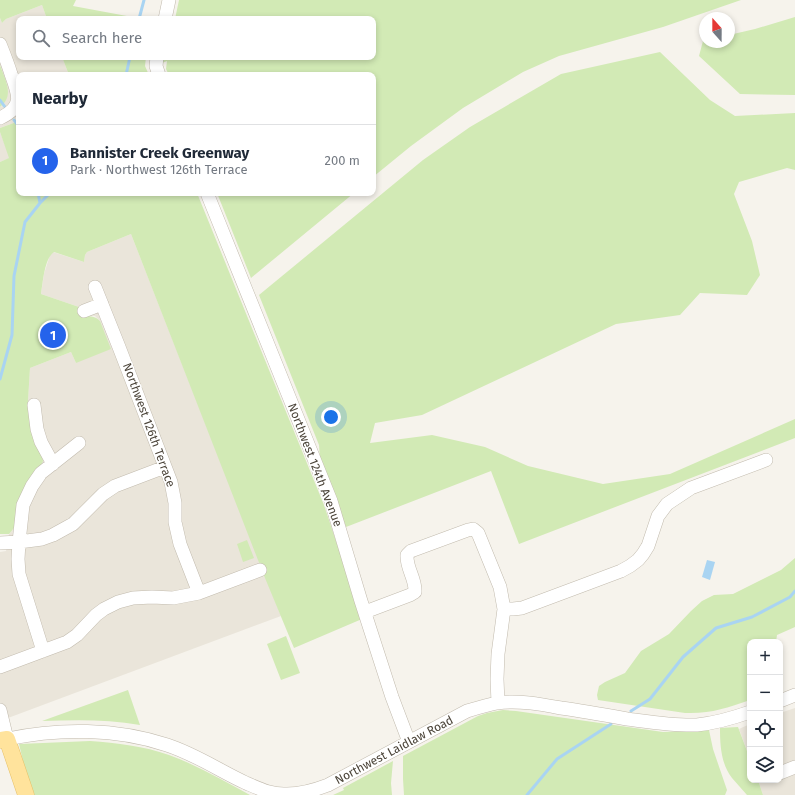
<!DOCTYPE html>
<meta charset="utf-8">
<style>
:root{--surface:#fff;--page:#f2f2f3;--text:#1f2937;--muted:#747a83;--line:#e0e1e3;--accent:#2563eb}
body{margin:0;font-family:"Fira Sans",sans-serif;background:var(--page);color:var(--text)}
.controls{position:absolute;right:12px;bottom:12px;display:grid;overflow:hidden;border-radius:8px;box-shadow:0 2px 6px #0003}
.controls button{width:36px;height:36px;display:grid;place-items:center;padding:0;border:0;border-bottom:1px solid var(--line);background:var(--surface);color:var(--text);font:20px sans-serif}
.compass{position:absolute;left:699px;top:12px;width:36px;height:36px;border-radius:50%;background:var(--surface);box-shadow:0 2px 6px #0003;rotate:339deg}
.you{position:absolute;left:331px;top:417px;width:14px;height:14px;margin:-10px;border:3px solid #fff;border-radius:50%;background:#1a73e8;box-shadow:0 0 0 6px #1a73e833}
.badge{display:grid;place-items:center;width:26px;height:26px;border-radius:50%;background:var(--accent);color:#fff;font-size:13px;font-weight:700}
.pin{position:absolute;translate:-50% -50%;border:2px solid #fff;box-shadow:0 1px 4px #0006}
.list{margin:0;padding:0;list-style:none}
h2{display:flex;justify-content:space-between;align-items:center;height:52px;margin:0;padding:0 16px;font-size:17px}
h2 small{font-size:13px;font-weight:400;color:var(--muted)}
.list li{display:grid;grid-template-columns:26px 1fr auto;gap:12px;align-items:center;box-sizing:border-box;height:72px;padding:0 16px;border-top:1px solid var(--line)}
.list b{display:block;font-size:15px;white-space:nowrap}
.list p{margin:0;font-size:13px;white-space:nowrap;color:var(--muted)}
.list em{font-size:13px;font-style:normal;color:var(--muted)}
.icon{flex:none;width:22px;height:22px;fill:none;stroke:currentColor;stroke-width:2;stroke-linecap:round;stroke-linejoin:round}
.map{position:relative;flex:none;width:795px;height:795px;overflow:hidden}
.search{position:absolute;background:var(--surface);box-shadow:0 2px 6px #0003;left:16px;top:16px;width:360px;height:44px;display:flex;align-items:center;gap:10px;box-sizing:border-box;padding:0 14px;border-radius:8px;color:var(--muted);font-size:15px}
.panel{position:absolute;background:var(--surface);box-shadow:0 2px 6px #0003;left:16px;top:72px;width:360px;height:124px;border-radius:8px}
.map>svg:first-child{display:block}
.residential{fill:#eae5da}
.green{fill:#d2eab5}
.water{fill:#a9d4f2}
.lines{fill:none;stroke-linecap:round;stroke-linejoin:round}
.stream{stroke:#a9d4f2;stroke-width:3}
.minor-casing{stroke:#c2bbae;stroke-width:14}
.major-casing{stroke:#e6c16a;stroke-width:17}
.minor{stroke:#fff;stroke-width:13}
.major{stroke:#ffe39c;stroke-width:16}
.labels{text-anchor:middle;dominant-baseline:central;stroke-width:3;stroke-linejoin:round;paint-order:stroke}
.street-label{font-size:12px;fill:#4b4439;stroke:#fff}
</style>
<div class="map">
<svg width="795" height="795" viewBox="0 0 795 795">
<rect width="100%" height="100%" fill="#f6f3ec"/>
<path class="residential" d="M 42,5 L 47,19 L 19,19 L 19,57 L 62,57 L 69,75 L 19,75 L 19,121 L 0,128 L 0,107 L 2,106 L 7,83 L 0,65 L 0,18 L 2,23 L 6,19 Z
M 0,132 L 10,158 L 0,162 Z
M 131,234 L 281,616 L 0,721 L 0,552 L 6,551 L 9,534 L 14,528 L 30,422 L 28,401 L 30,368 L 71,352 L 76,363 L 100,321 L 95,316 L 83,316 L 79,307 L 41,294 L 44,274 L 50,255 L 53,252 L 84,262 L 85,255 L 87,252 Z
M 795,708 L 795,795 L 763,795 L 758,780 L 780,780 L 780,713 Z
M 750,724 L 750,759 L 739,729 Z"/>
<path class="green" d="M 0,0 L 76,0 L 73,6 L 143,19 L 47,19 L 42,5 L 6,19 L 2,23 L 0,18 Z
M 179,0 L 741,0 L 663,27 L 559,56 L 523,72 L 463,108 L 411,146 L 373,177 L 373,75 L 169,75 L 166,69 L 167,61 L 162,63 L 164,57 L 373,57 L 373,19 L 175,19 Z
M 795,17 L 795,95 L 740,94 L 699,56 L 703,41 L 705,41 L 705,42 L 729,42 L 729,35 L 755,29 Z
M 660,52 L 710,100 L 735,116 L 795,113 L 795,170 L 787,168 L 739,182 L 734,194 L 752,241 L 760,275 L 747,295 L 700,293 L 680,315 L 616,324 L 422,415 L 375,423 L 370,443 L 432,435 L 485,447 L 528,466 L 603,484 L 670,474 L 795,419 L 795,438 L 519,544 L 491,471 L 346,527 L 320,459 L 319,445 L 259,295 L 423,160 L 470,127 L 561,74 Z
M 62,57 L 146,57 L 145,66 L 149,75 L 69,75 Z
M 0,65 C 5,79 15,96 0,107 Z
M 19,121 L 19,193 L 197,193 L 324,505 L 362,619 L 294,648 L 265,578 L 131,234 L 87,252 L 85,255 L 84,262 L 54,252 C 44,259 43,283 41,294 L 79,307 L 83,316 C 90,316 95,316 100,321 L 111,349 L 76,363 L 71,352 L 30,368 L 28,401 L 30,422 L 42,456 L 43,461 L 14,528 L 9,534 L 0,534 L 0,162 L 9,158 L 0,132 L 0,128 Z
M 217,193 L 354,193 L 251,278 Z
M 247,540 L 254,558 L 243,562 L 237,544 Z
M 795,558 L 795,627 L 777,635 L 776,642 L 750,642 L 750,700 C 726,708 711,714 685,713 L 598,700 L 597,695 L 599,686 L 605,682 L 625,673 L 641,651 L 669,634 L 691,611 L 702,601 L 714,595 L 733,594 L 781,570 Z
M 286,636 L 300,673 L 281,680 L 267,644 Z
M 128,690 L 140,725 C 107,719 75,720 42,721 Z
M 503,710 L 516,711 L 663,732 L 709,730 L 713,749 L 727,790 L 725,795 L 404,795 L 403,779 L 403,756 L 478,716 L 487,713 Z
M 738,727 L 750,759 L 750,780 L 758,780 L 763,795 L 747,795 C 742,789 737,784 732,778 C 721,764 720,745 720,728 Z
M 90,741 C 117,743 144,746 169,755 C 197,765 224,781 250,795 L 31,795 L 19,744 Z
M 393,761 L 391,783 L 392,795 L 333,795 L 344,790 L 343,788 Z"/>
<path class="water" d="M 707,560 L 715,562 L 710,580 L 702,577 Z"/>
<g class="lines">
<path class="stream" d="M 139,19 L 144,0
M 126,75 L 130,57
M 0,100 L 5,107
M 14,120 L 19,127
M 38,193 L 40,203
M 0,379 L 12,335 L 14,276 L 25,222 L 40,203 L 50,193
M 631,711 L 650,699 L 683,657 L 716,628 L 752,617 L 790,597 L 795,591
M 527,795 L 557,759 L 611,724"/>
<defs>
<path id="minor" d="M 165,19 L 169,0
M 0,44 C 4,54 8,64 11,74 C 19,95 24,107 0,118
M 157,57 L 156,66 L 159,75
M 207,193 L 331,501 L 361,601 L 392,697 L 409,742
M 95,287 L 119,347 L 171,482 L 175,503 L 175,522 L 180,544 L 199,593
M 84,311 L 102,304
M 34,405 L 37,429 L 41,442 L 53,464
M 0,543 L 19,542 L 42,539 L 53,535 L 73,524 L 103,494 L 115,486 L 165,467
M 504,609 L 513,609 L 522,608 L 581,586 L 621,571 L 630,566 L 638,560 L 643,554 L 648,546 L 658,516 L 667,504 L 691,488 L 766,460
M 365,612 L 410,595 L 415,592 C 416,579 406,568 407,555 L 411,551 L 468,530 L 473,529 L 478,533 L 500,587 L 504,609 L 498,654 L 497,679 L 498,703
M 43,651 L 19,574 L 18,559 L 19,542 L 23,505 L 32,486 L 41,473 L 79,443
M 0,667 L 67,642 L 77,635 L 96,615 L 104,609 L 118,602 L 133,598 L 152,597 L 173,598 L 199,593 L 260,570
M 780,701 L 795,695
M 0,710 L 7,739 C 59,728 116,728 167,745 C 195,754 220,771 246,783 C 260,789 272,795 287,794 C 302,794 315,790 328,785 L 467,711 C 477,708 487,705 497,703 C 518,700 540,704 561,708 C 583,711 605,715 627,719 C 650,722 673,726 697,725 C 715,723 733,718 750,712
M 780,773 L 795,767"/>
<path id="major" d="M 0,740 L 7,739 L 26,795"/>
</defs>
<use href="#minor" class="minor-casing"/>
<use href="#major" class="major-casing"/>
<use href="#minor" class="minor"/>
<use href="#major" class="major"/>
</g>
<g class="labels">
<g class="street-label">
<text transform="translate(149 425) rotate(70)">Northwest 126th Terrace</text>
<text transform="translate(315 465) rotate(69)">Northwest 124th Avenue</text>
<text transform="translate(394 750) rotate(-28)">Northwest Laidlaw Road</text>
</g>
</g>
</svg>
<div class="controls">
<button>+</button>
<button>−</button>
<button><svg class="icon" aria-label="locate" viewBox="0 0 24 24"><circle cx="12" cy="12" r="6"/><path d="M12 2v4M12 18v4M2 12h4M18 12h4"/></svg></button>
<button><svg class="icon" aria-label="layers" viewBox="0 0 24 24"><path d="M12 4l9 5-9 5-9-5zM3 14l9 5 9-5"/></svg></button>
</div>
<svg class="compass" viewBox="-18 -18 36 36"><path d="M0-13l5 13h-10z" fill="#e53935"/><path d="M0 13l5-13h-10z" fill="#747a83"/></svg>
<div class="you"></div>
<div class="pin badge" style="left:53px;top:335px">1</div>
<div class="search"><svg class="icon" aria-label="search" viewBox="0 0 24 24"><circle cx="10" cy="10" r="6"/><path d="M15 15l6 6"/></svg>Search here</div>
<section class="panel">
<h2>Nearby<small></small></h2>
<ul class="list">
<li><span class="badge">1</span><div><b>Bannister Creek Greenway</b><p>Park · Northwest 126th Terrace</p></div><em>200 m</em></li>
</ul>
</section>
</div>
